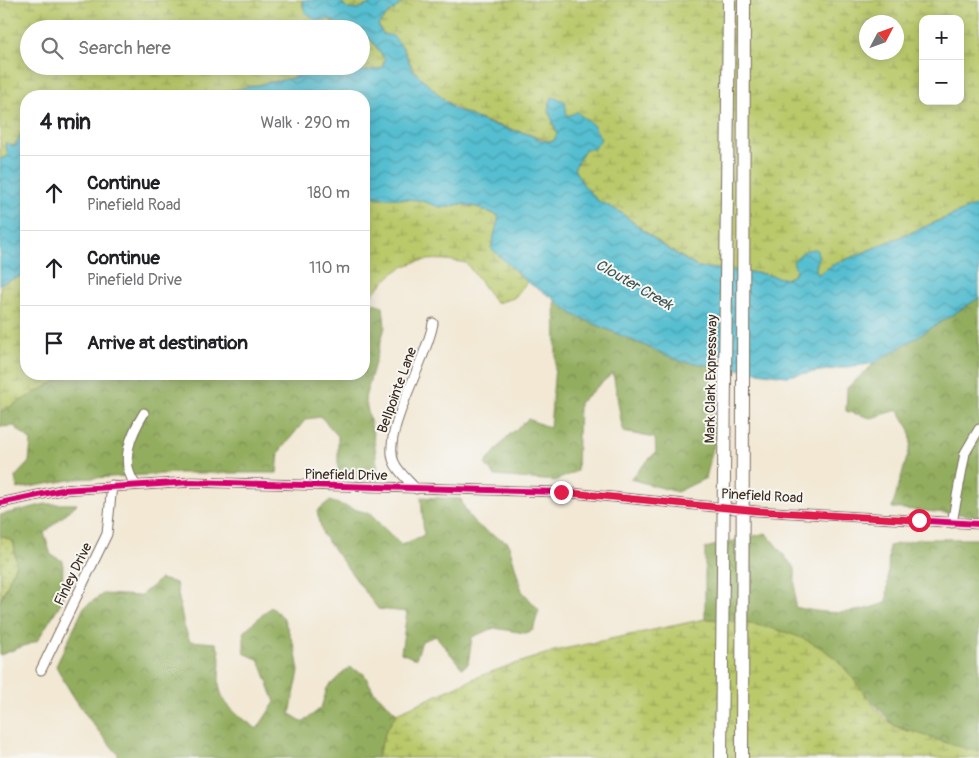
<!DOCTYPE html>
<meta charset="utf-8">
<style>
:root{--surface:#fff;--page:#f2f2f2;--text:#202124;--muted:#757577;--line:#e0e0e0}
body{margin:0;font-family:Pangolin,sans-serif;background:var(--page);color:var(--text)}
.controls{position:absolute;right:15px;top:15px;display:grid;overflow:hidden;border-radius:10px;box-shadow:0 2px 12px #0003}
.controls button{width:45px;height:45px;display:grid;place-items:center;padding:0;border:0;border-bottom:1px solid var(--line);background:var(--surface);color:var(--text);font:25px sans-serif}
.compass{position:absolute;left:859px;top:15px;width:45px;height:45px;border-radius:50%;background:var(--surface);box-shadow:0 2px 12px #0003;rotate:49deg}
.stop{position:absolute;width:15px;height:15px;margin:-11px;border:4px solid #e11d48;border-radius:50%;background:#fff}
.stop.end{background:#e11d48;border-color:#fff;box-shadow:0 1px 5px #0008}
.list{margin:0;padding:0;list-style:none}
h2{display:flex;justify-content:space-between;align-items:center;height:65px;margin:0;padding:0 20px;font-size:21px}
h2 small{font-size:16px;font-weight:400;color:var(--muted)}
.list li{display:grid;grid-template-columns:32px 1fr auto;gap:15px;align-items:center;box-sizing:border-box;height:75px;padding:0 20px;border-top:1px solid var(--line)}
.list b{display:block;font-size:19px;white-space:nowrap}
.list p{margin:0;font-size:16px;white-space:nowrap;color:var(--muted)}
.list em{font-size:16px;font-style:normal;color:var(--muted)}
.icon{flex:none;width:28px;height:28px;fill:none;stroke:currentColor;stroke-width:2;stroke-linecap:round;stroke-linejoin:round}
.map{position:relative;flex:none;width:979px;height:758px;overflow:hidden}
.search{position:absolute;background:var(--surface);box-shadow:0 2px 12px #0003;left:20px;top:20px;width:350px;height:55px;display:flex;align-items:center;gap:12px;box-sizing:border-box;padding:0 18px;border-radius:28px;color:var(--muted);font-size:19px}
.panel{position:absolute;background:var(--surface);box-shadow:0 2px 12px #0003;left:20px;top:90px;width:350px;height:290px;border-radius:20px}
.map>svg:first-child{display:block}
.grass{fill:url(#grass-dots);stroke:#7a7a44}
.forest{fill:url(#forest-crowns);stroke:#676c3e}
.wetland{fill:url(#wetland-marsh);stroke:#7a7a44;fill-rule:evenodd}
.water{fill:url(#water-waves);stroke:#487477}
.lines{fill:none;stroke-linecap:round;stroke-linejoin:round}
.minor-casing{stroke:#7b6c5e;stroke-width:11}
.highway-casing{stroke:#7b6c5e;stroke-width:14}
.minor{stroke:#fff;stroke-width:9}
.highway{stroke:#fff;stroke-width:12}
.highway-bridge-casing{stroke:#7b6c5e;stroke-width:14;stroke-linecap:butt}
.highway-bridge{stroke:#fff;stroke-width:12}
.cycleway-casing{stroke:#f6f6f2;stroke-width:9}
.cycleway{stroke:#d6006c;stroke-width:6}
.route{stroke:#e11d48;stroke-width:6}
.labels{text-anchor:middle;dominant-baseline:central;stroke-width:4;stroke-linejoin:round;paint-order:stroke}
.street-label{font-size:14px;fill:#3b2a1e;stroke:#f6f6f2}
.water-label{font-size:15px;font-style:italic;fill:#425653;stroke:#f6f6f2}
</style>
<div class="map">
<svg width="979" height="758" viewBox="0 0 979 758">
<defs>
<pattern id="grass-dots" width="8" height="8" patternUnits="userSpaceOnUse" patternTransform="scale(1.25)"><rect width="8" height="8" fill="#bac96b"/><path d="M2 2h.1M6 6h.1" fill="none" stroke="#98a357" stroke-width="1.8" stroke-linecap="round"/></pattern>
<pattern id="forest-crowns" width="20" height="18" patternUnits="userSpaceOnUse" patternTransform="scale(1.25)"><rect width="20" height="18" fill="#93ad5f"/><path d="M2 6a3 3 0 1 1 6 0M12 15a3 3 0 1 1 6 0" fill="none" stroke="#798d4e"/></pattern>
<pattern id="wetland-marsh" width="20" height="14" patternUnits="userSpaceOnUse" patternTransform="scale(1.25)"><rect width="20" height="14" fill="#bac96b"/><path d="M1 5h8M5 5V1M11 12h8M15 12V8" fill="none" stroke="#98a357"/></pattern>
<pattern id="water-waves" width="16" height="10" patternUnits="userSpaceOnUse" patternTransform="scale(1.25)"><rect width="16" height="10" fill="#54bed0"/><path d="M0 5q4-4 8 0t8 0" fill="none" stroke="#479ba8"/></pattern>
</defs>
<rect width="100%" height="100%" fill="#f6f6f2"/>
<filter id="ink" filterUnits="userSpaceOnUse"><feTurbulence type="fractalNoise" baseFrequency=".02" numOctaves="2"/><feDisplacementMap in="SourceGraphic" scale="10" xChannelSelector="R" yChannelSelector="G"/><feConvolveMatrix kernelMatrix="1 2 1 2 8 2 1 2 1" color-interpolation-filters="sRGB"/></filter>
<filter id="wash" filterUnits="userSpaceOnUse"><feTurbulence type="fractalNoise" baseFrequency=".0096" numOctaves="4" result="noise"/><feDisplacementMap in="SourceGraphic" scale="20" xChannelSelector="R" yChannelSelector="G"/><feGaussianBlur stdDeviation="1.12" result="paint"/><feColorMatrix in="noise" values="0 0 0 0 0 0 0 0 0 0 0 0 0 0 0 0 0 1.4 0 .05"/><feComposite in="paint" operator="in"/></filter>
<g filter="url(#wash)">
<rect width="100%" height="100%" fill="#f2e8d4"/>
<path class="grass" d="M 0,535 L 14,542 L 16,564 L 0,602 Z"/>
<path class="forest" d="M 979,298 L 979,516 L 892,508 L 911,444 L 910,430 L 898,410 L 871,418 L 846,411 L 847,388 L 875,363 Z
M 555,299 L 574,315 L 680,361 L 711,365 L 716,436 L 706,478 L 677,492 L 630,479 L 656,452 L 655,438 L 623,432 L 613,373 L 579,403 L 577,471 L 555,481 L 495,476 L 485,464 L 507,437 L 528,419 L 550,428 L 556,354 Z
M 366,301 L 383,306 L 385,327 L 365,398 L 374,439 L 379,481 L 338,477 L 338,436 L 321,417 L 306,419 L 279,452 L 277,473 L 179,473 L 76,479 L 17,489 L 15,477 L 29,462 L 31,441 L 14,426 L 0,427 L 0,412 L 69,374 L 364,374 L 364,308 Z
M 421,497 L 461,499 C 469,524 485,532 508,542 L 522,591 L 539,610 L 533,630 L 525,633 L 494,628 L 472,637 L 468,664 L 462,668 L 436,636 L 422,641 L 416,659 L 401,653 L 407,612 L 378,609 L 323,535 L 317,511 L 329,501 L 370,514 L 401,545 L 424,535 Z
M 46,504 L 77,504 L 44,533 L 51,555 L 63,561 L 62,601 L 37,641 L 0,655 L 0,602 L 16,564 L 14,542 L 0,535 L 0,515 Z
M 766,533 L 795,569 L 795,607 C 829,615 855,615 887,602 L 889,546 L 920,539 L 979,539 L 979,751 L 962,748 L 895,726 L 853,681 L 840,662 L 792,635 L 739,620 L 705,619 L 705,548 Z
M 160,579 L 176,583 L 184,626 L 190,641 L 216,643 C 225,660 215,678 221,693 C 227,710 244,719 257,729 L 275,702 L 259,660 L 244,653 L 244,631 L 271,607 L 283,617 L 295,648 L 299,671 L 290,714 L 303,722 L 321,708 L 327,688 L 349,667 L 364,674 L 374,692 L 397,713 L 386,731 L 377,758 L 118,758 L 118,754 C 93,726 73,699 56,666 L 84,607 L 103,594 L 140,596 Z"/>
<path class="wetland" d="M 0,0 L 302,0 L 305,12 L 329,19 L 344,29 L 29,29 L 29,66 L 307,66 L 306,75 L 204,96 L 26,96 L 26,144 L 22,133 L 8,156 L 0,159 Z
M 338,0 L 379,0 L 358,9 L 348,9 Z
M 406,0 L 979,0 L 979,204 L 833,265 L 817,275 L 816,267 L 819,257 L 796,269 L 794,275 L 786,279 L 759,273 L 698,267 L 663,245 L 620,212 L 597,200 L 583,184 L 574,169 L 585,149 L 552,123 L 557,133 L 554,141 C 542,141 536,136 525,133 C 475,119 450,113 415,71 C 408,63 407,50 400,44 C 390,36 384,38 378,25 L 388,14 ZM 923,19 L 960,19 L 960,101 L 923,101 ZM 866,22 L 896,22 L 896,52 L 866,52 Z
M 361,33 L 371,40 L 385,59 L 382,68 L 367,71 L 345,69 L 345,66 L 361,66 Z
M 364,196 L 419,200 L 443,207 L 460,204 L 477,207 L 499,216 L 512,267 L 527,282 L 514,298 L 496,303 L 466,263 C 431,256 404,258 380,286 C 373,293 367,299 364,308 Z
M 26,274 L 26,374 L 69,374 L 0,412 L 0,284 Z
M 705,619 C 746,621 810,631 840,663 C 856,680 875,713 895,726 C 901,730 910,731 917,733 C 937,740 957,747 979,751 L 979,758 L 377,758 L 386,731 L 397,713 L 482,675 L 554,651 Z"/>
<path class="water" d="M 302,0 L 338,0 L 348,9 L 358,9 L 379,0 L 406,0 L 388,14 L 378,25 L 383,34 L 393,36 L 401,45 L 413,70 L 454,109 L 490,124 L 528,134 L 542,141 L 554,141 L 557,133 L 548,109 L 552,97 L 565,101 L 567,116 L 577,112 L 594,126 L 601,139 L 594,149 L 585,149 L 574,169 L 583,184 L 597,200 L 620,212 L 662,245 L 697,267 L 759,273 L 786,279 L 794,275 L 796,269 L 793,262 C 800,253 805,249 816,249 L 819,257 L 816,267 L 817,275 L 833,265 L 979,204 L 979,298 L 875,363 L 786,376 L 680,361 L 574,315 L 553,298 L 527,282 L 491,248 L 499,216 L 477,207 L 460,204 L 443,208 L 419,200 L 364,196 L 364,96 L 204,96 L 306,75 L 307,66 L 345,66 L 345,69 L 367,71 L 382,68 L 385,59 L 371,40 L 361,33 L 361,29 L 344,29 L 329,19 L 317,21 L 305,12 Z
M 22,133 L 26,144 L 26,274 L 0,284 L 0,159 L 8,156 L 5,143 L 15,146 Z"/>
</g>
<g filter="url(#ink)">
<g class="lines">
<defs>
<path id="minor" d="M 135,484 C 119,461 131,434 144,413
M 416,489 C 409,481 398,472 394,462 C 381,433 428,358 433,323
M 0,503 L 62,490 L 192,482 L 561,492 L 757,511 L 979,524
M 952,523 L 965,453 L 979,429
M 41,670 L 107,534 L 112,485"/>
<path id="highway" d="M 743,388 L 744,0"/>
</defs>
<use href="#minor" class="minor-casing"/>
<use href="#highway" class="highway-casing"/>
<use href="#minor" class="minor"/>
<use href="#highway" class="highway"/>
<defs>
<path id="highway-bridge" d="M 721,758 L 729,0
M 742,758 L 743,388"/>
</defs>
<use href="#highway-bridge" class="highway-bridge-casing"/>
<use href="#highway-bridge" class="highway-bridge"/>
<defs>
<path id="cycleway" d="M 0,503 L 62,490 L 192,482 L 561,492 L 757,511 L 979,524"/>
</defs>
<use href="#cycleway" class="cycleway-casing"/>
<use href="#cycleway" class="cycleway"/>
</g>
</g>
<g class="lines" filter="url(#ink)">
<path class="route" d="M 561,492 L 757,511 L 919,520"/>
</g>
<g class="labels">
<g class="street-label">
<text transform="translate(711 379) rotate(-89)">Mark Clark Expressway</text>
<text transform="translate(397 390) rotate(-70)">Bellpointe Lane</text>
<text transform="translate(346 475) rotate(1)">Pinefield Drive</text>
<text transform="translate(762 496) rotate(3)">Pinefield Road</text>
<text transform="translate(73 574) rotate(-64)">Finley Drive</text>
</g>
<g class="water-label">
<text transform="translate(634 285) rotate(30)">Clouter Creek</text>
</g>
</g>
</svg>
<div class="controls">
<button>+</button>
<button>−</button>
</div>
<svg class="compass" viewBox="-18 -18 36 36"><path d="M0-13l5 13h-10z" fill="#e53935"/><path d="M0 13l5-13h-10z" fill="#757577"/></svg>
<div class="stop" style="left:919px;top:520px"></div>
<div class="stop end" style="left:561px;top:492px"></div>
<div class="search"><svg class="icon" aria-label="search" viewBox="0 0 24 24"><circle cx="10" cy="10" r="6"/><path d="M15 15l6 6"/></svg>Search here</div>
<section class="panel">
<h2>4 min<small>Walk · 290 m</small></h2>
<ul class="list">
<li><svg class="icon" aria-label="ahead" viewBox="0 0 24 24"><path d="M12 20V5M6 11l6-6 6 6"/></svg><div><b>Continue</b><p>Pinefield Road</p></div><em>180 m</em></li>
<li><svg class="icon" aria-label="ahead" viewBox="0 0 24 24"><path d="M12 20V5M6 11l6-6 6 6"/></svg><div><b>Continue</b><p>Pinefield Drive</p></div><em>110 m</em></li>
<li><svg class="icon" aria-label="arrive" viewBox="0 0 24 24"><path d="M6 21V4h12l-3 4 3 4H6"/></svg><div><b>Arrive at destination</b></div></li>
</ul>
</section>
</div>
